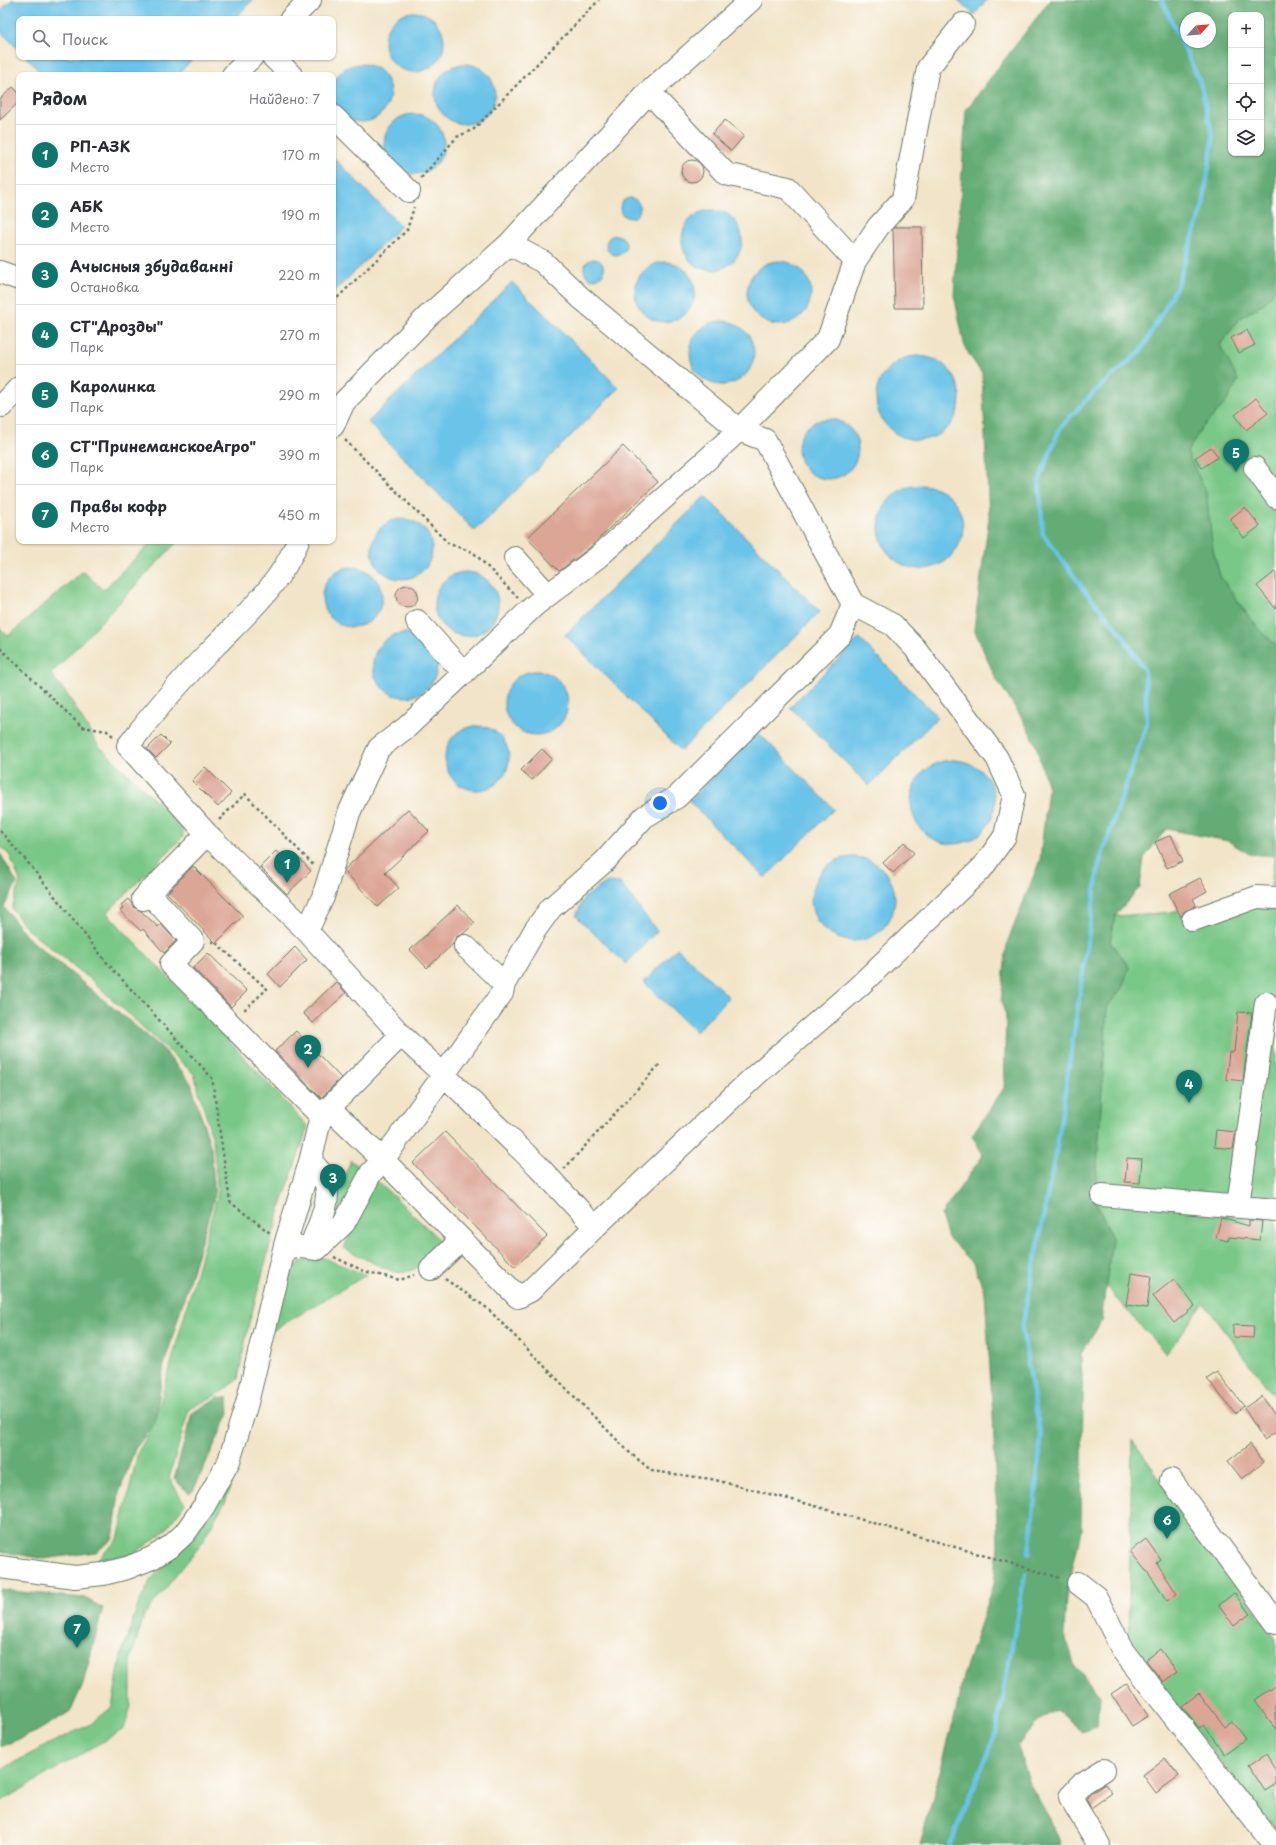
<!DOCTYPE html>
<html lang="ru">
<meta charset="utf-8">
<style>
:root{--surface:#fff;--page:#f7f7f7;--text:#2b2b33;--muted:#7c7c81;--line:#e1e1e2;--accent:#0f766e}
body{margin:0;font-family:"Playpen Sans",sans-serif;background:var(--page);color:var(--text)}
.controls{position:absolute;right:12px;top:12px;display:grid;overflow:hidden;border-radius:8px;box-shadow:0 1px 3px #0004}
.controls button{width:36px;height:36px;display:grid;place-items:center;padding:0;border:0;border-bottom:1px solid var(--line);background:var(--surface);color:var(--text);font:20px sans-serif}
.compass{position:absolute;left:1180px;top:12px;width:36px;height:36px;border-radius:50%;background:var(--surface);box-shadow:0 1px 3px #0004;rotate:64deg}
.you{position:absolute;left:660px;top:803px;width:14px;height:14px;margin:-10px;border:3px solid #fff;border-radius:50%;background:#1a73e8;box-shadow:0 0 0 6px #1a73e833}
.badge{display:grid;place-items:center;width:26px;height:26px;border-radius:50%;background:var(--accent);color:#fff;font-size:13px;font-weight:700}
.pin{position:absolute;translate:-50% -33px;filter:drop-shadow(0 1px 2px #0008)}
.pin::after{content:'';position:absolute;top:21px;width:14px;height:12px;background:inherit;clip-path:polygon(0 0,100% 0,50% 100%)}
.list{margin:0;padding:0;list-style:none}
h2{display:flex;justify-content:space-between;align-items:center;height:52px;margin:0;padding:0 16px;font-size:17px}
h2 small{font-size:13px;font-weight:400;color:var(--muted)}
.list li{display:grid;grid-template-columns:26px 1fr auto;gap:12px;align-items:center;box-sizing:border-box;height:60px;padding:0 16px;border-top:1px solid var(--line)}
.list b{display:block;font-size:15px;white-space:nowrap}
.list p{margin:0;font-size:13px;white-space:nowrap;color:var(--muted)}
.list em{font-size:13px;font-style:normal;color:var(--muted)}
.icon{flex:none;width:22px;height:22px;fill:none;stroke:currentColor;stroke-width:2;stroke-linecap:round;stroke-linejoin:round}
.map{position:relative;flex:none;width:1276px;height:1845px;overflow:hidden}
.search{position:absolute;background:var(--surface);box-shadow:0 1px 3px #0004;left:16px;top:16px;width:320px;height:44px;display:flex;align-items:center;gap:10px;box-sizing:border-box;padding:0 14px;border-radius:8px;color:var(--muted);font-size:15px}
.panel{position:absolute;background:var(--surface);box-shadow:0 1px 3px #0004;left:16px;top:72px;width:320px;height:472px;border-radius:8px}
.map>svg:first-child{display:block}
.green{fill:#7ac888;stroke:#4c825e}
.forest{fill:#63ac74;stroke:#417454;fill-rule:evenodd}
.water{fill:#6ac3e8;stroke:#44808e}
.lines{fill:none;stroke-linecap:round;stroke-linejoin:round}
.stream{stroke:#6ac3e8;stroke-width:4.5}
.building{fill:#dca696}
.minor-casing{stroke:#697768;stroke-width:24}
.path{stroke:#697768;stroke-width:2.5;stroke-dasharray:3 3;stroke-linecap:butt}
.minor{stroke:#fff;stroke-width:22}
</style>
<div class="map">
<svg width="1276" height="1845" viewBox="0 0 1276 1845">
<rect width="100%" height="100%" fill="#fdfcf7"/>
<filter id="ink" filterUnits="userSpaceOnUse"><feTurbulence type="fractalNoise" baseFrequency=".025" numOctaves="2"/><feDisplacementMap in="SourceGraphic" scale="8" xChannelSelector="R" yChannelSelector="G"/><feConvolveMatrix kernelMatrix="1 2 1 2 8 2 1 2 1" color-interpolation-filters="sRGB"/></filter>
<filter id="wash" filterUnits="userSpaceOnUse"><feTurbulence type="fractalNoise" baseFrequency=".012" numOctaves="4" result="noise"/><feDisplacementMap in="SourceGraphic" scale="16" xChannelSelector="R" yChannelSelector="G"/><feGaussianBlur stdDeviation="0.9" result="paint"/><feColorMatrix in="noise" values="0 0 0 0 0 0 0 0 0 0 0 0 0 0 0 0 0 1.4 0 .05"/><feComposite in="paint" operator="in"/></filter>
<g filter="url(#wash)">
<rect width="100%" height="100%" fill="#f2e4c8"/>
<path class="green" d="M 1276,289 L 1276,645 L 1266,636 L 1249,617 L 1220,576 L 1187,452 L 1201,429 L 1227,401 L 1220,345 L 1238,320 L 1265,302 Z
M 153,541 L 178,541 L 51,674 L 69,697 L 97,744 L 183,827 L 183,837 L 107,913 L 245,1058 L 308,1127 L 280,1209 L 248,1327 L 238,1379 L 220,1393 L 189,1409 L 169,1478 L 185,1504 L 163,1533 L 134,1554 L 98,1559 L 118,1539 L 138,1452 L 155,1422 L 218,1193 L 213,1140 L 194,1074 L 89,978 L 29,931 L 12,909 L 20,881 L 10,856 L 0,845 L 0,628 L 8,636 L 83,571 L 103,590 Z
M 1276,816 L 1276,885 L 1271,885 L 1274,856 L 1273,825 Z
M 1248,907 L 1276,909 L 1276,1399 L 1204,1303 L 1166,1354 L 1106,1286 L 1112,1238 L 1095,1200 L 1107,1007 L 1122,988 L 1129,967 L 1110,942 L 1115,916 Z
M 351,1160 L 364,1172 L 340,1221 L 320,1237 Z
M 375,1179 L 446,1246 C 438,1257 410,1276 395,1272 C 379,1267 360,1256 344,1248 Z
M 309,1198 L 314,1200 L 316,1206 C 313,1214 309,1232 299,1231 Z
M 321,1257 L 366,1275 L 272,1331 L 287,1271 L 300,1262 Z
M 246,1435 L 226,1500 L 199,1547 L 144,1615 L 131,1659 L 131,1706 L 124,1729 L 0,1802 L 0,1770 L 53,1742 L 91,1724 L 112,1707 L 121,1656 L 138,1605 L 151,1579 L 197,1533 Z
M 1132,1440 L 1276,1639 L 1276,1830 L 1128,1646 Z"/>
<path class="forest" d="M 1050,0 L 1276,0 L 1276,289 L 1265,302 L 1238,320 L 1220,345 L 1238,380 L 1227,401 L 1201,429 L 1187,452 L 1206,492 L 1213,550 L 1220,576 L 1249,617 L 1266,636 L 1276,645 L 1276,816 L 1273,825 L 1274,856 L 1249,854 L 1228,841 L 1166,829 L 1144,858 L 1140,887 L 1115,916 L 1110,942 L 1129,967 L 1122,988 L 1107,1007 L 1095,1200 L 1112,1238 L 1101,1322 L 1081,1354 L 1083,1398 L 1081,1531 L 1066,1598 L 1064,1632 L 1075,1666 L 1100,1695 L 1098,1726 L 1081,1731 L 1057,1711 L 1038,1721 L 1018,1747 L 1031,1786 L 1050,1819 L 1060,1845 L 920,1845 L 955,1716 L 963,1676 L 994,1584 L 998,1546 L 993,1416 L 985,1293 L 973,1263 L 948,1238 L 941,1215 L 983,1155 L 972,1135 L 1004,1088 L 1006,1015 L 1001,1002 L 1007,943 L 1040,860 L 1048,788 L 1035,742 L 1022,718 L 995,677 L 974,629 L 989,517 L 982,374 L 965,348 L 954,295 L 966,110 ZM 1231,15 L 1261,15 L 1261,153 L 1231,153 ZM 1186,18 L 1210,18 L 1210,42 L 1186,42 Z
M 0,853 L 17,883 L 4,907 L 26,936 L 161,1047 L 191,1083 L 211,1148 L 215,1195 L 164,1365 L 155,1422 L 135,1449 L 119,1493 L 113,1539 L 96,1552 L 43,1559 L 0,1551 Z
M 218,1397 L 228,1398 L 229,1413 L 193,1491 L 189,1493 L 174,1479 L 192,1413 Z
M 0,1590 L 85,1598 L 103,1608 L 83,1684 L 71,1711 L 36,1732 L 0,1747 Z"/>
<path class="water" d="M 11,0 L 253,0 L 234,19 L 19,19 L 19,50 L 0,31 L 0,11 Z
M 958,0 L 987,0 L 974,15 Z
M384 42a30 30 0 1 1 60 0a30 30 0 1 1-60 0Z
M 26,57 L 195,57 L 177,75 L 43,75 Z
M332 93a29 29 0 1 1 58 0a29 29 0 1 1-58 0Z
M435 94a30 30 0 1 1 60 0a30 30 0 1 1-60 0Z
M384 144a30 30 0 1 1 60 0a30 30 0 1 1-60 0Z
M 333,157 L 401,226 L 333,293 Z
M620 208a10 10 0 1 1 20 0a10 10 0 1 1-20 0Z
M682 240a30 30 0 1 1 60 0a30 30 0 1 1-60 0Z
M606 245a10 10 0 1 1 20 0a10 10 0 1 1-20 0Z
M584 269a10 10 0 1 1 20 0a10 10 0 1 1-20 0Z
M747 293a32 32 0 1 1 64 0a32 32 0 1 1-64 0Z
M635 292a30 30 0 1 1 60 0a30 30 0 1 1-60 0Z
M 512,282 L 619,388 L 475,531 L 368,422 Z
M690 353a32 32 0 1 1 64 0a32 32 0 1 1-64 0Z
M876 398a42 42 0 1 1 84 0a42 42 0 1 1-84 0Z
M798 449a30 30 0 1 1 60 0a30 30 0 1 1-60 0Z
M879 527a42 42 0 1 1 84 0a42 42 0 1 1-84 0Z
M 705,496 L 820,612 L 681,751 L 565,635 Z
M372 549a30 30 0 1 1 60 0a30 30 0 1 1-60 0Z
M322 597a30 30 0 1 1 60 0a30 30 0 1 1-60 0Z
M434 604a32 32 0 1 1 64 0a32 32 0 1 1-64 0Z
M373 665a32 32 0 1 1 64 0a32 32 0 1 1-64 0Z
M 859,638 L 938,717 L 869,786 L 790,707 Z
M504 703a32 32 0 1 1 64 0a32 32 0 1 1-64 0Z
M445 758a32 32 0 1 1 64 0a32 32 0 1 1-64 0Z
M 758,732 L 834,809 L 765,878 L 689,801 Z
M911 802a42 42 0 1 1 84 0a42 42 0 1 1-84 0Z
M811 899a42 42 0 1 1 84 0a42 42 0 1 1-84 0Z
M 607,882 L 620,883 L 657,931 L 626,964 L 576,916 L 584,898 Z
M 677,948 L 729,997 L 696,1032 L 644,982 Z"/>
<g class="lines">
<path class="stream" d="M 1029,1554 L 1041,1439 L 1022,1328 L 1057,1146 L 1099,864 L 1147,723 L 1145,671 L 1121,633 L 1085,591 L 1043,534 L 1039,481 L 1060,428 L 1095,391 L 1141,351 L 1177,286 L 1203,206 L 1213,138 L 1200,82 L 1162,0
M 950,1845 L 996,1733 L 1025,1574"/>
</g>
<g id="blocks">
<path class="building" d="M 13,87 L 19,93 L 19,102 L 0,120 L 0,99 Z
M 725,120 L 744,136 L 731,151 L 712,134 Z
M681 171a11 11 0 1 1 22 0a11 11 0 1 1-22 0Z
M 895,227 L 922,227 L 923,308 L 895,308 L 893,229 Z
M 1247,330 L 1255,345 L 1239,353 L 1231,338 Z
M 1256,398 L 1268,413 L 1246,430 L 1235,415 Z
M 623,446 L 658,482 L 588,549 L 559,571 L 527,538 Z
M 1211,447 L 1218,457 L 1202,468 L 1195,458 Z
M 1245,507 L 1260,526 L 1244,538 L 1230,519 Z
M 1276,571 L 1276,609 L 1257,586 Z
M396 596a11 11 0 1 1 22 0a11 11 0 1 1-22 0Z
M 161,735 L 170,744 L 156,758 L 147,749 Z
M 542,749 L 552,759 L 532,780 L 521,770 Z
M 205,767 L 231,793 L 218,807 L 192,781 Z
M 408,809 L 429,831 L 385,873 L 399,888 L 378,907 L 344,871 L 345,869 Z
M 1171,835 L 1183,861 L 1167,868 L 1155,842 Z
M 904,842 L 914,853 L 893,873 L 883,863 Z
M 276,851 L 291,866 L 299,858 L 311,871 L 287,894 L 260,867 Z
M 193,866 L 243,916 L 216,943 L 167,893 Z
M 1200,878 L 1207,891 L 1193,899 L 1196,905 L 1184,912 L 1181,917 L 1169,894 Z
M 128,899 L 135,908 L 141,911 L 158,927 L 161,924 L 176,941 L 164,953 L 143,929 L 141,931 L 120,911 L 123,908 L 121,905 Z
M 458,905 L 475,923 L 463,934 L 456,937 L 453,944 L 427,968 L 410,950 Z
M 295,947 L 307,960 L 280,987 L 268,974 Z
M 208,953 L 247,991 L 231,1007 L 193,968 Z
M 336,982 L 346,993 L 313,1023 L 303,1013 Z
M 1238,1012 L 1252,1013 L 1243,1081 L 1226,1079 L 1229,1052 L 1234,1052 Z
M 296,1031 L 341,1078 L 321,1098 L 275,1051 Z
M 1216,1130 L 1236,1132 L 1233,1149 L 1214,1147 Z
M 445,1132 L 547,1236 L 515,1267 L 413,1163 Z
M 1127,1158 L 1142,1159 L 1140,1183 L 1125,1182 Z
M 1221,1218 L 1249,1226 L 1249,1220 L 1262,1221 L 1260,1240 L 1229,1237 L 1228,1241 L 1216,1238 Z
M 1131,1273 L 1151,1276 L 1147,1308 L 1126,1305 Z
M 1174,1279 L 1195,1306 L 1174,1323 L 1153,1296 Z
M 1233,1325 L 1254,1326 L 1253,1338 L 1233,1337 Z
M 1217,1372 L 1244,1406 L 1235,1413 L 1207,1379 Z
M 1262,1396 L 1276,1417 L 1276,1432 L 1264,1440 L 1244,1408 Z
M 1250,1444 L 1264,1462 L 1242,1479 L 1228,1461 Z
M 1146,1539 L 1161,1560 L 1157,1563 L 1177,1594 L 1167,1601 L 1147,1571 L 1146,1571 L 1130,1551 Z
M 1234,1593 L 1250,1614 L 1234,1626 L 1219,1605 Z
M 1160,1649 L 1177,1672 L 1163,1682 L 1146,1660 Z
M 1127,1683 L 1148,1716 L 1132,1726 L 1111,1694 Z
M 1276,1685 L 1276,1730 L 1254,1700 Z
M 1199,1693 L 1225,1727 L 1232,1722 L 1245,1739 L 1224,1754 L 1204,1725 L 1199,1728 L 1182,1706 Z
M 1266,1755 L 1276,1771 L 1276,1784 L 1265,1791 L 1249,1766 Z
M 1165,1758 L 1179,1776 L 1156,1793 L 1143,1775 Z
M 1105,1784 L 1112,1793 L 1091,1808 L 1086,1799 L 1091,1793 Z"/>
</g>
</g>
<g filter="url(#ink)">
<use href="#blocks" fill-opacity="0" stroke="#697768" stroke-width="1"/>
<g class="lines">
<defs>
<path id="minor" d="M 291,19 L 310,0
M 273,57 L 291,75
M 233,75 L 252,57
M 649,92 L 751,0
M 333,116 L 409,191
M 509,244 L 649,92 L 726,174 L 788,188 L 855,261
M 0,272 L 19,279
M 2,406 L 19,388
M 1255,468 L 1276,497
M 298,541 C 280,585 246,614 214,647 C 183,678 154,711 128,746 L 207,834 L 307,931 L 401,1035 L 444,1075 L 537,1165 L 595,1227
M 515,558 L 548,595
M 417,621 L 464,673
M 148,892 L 193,941 L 171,964 L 321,1116
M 143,899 L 207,834
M 1193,920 L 1257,897 L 1276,898
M 307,931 L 323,897 L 349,813 L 379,748 L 407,727 L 535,605 L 598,557 L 701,465 L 739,430 L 828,339 L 855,261 L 878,227 L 903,199 L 928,68 L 963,24
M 504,984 L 535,930 L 551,908 L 605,861 L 644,817 L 677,797 L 840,635 L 853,604
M 329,1108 L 383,1160 L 518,1297 L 530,1291 L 595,1227 L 757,1074 L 858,987 L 983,867 L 1005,836 L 1014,795 L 997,758 L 915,648 L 893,625 L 853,604 L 765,440 L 739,430 L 581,298 L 543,262 L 509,244 L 428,316 L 344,402 L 333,426
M 310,1162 C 342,1185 321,1218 310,1248
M 1102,1195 L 1276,1210
M 1238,1206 L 1266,1003
M 285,1245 L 317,1249 L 344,1223 L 371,1173 L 383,1160 L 502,993 L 504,984 L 465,946
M 431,1269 L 451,1250 L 460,1239
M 1171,1480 L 1276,1623
M 0,1567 L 75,1577 L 103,1574 L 127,1568 L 152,1558 L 171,1546 L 185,1533 L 204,1506 L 229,1461 L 247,1403 L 285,1245 L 310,1162 L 321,1116 L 401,1035
M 1078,1583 L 1096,1597 L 1123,1651 L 1274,1845
M 1099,1845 L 1070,1797 L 1083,1783 L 1104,1770"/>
</defs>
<use href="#minor" class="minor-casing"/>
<path class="path" d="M 421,178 L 457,137 L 474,129 L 599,0
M 333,302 L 407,230 L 414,207
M 345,440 L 449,544 L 473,552 L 518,598
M 0,648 L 82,727 L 107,731 L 113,736
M 219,820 L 245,794 L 314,866
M 0,831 L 30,865 L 108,964 L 212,1078 L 230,1202 L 270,1233
M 211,942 L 215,942 L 267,989 L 243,1011
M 564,1169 L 660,1064
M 334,1257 L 364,1271 L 400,1280 L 414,1275
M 445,1279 L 487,1308 L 629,1452 L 652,1471 L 711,1479 L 808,1504 L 1061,1578"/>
<use href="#minor" class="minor"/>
</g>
</g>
</svg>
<div class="controls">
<button>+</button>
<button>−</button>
<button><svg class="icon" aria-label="locate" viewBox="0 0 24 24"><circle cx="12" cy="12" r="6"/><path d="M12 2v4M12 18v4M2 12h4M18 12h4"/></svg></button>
<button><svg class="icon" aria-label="layers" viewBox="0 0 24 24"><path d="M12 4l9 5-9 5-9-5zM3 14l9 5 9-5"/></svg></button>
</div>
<svg class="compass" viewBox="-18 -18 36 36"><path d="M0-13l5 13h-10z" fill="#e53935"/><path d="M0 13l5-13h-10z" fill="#7c7c81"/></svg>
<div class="you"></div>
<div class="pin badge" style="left:287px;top:883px">1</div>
<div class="pin badge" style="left:308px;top:1068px">2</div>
<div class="pin badge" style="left:333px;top:1197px">3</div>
<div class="pin badge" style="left:1189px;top:1103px">4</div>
<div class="pin badge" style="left:1236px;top:472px">5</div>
<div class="pin badge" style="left:1167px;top:1539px">6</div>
<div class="pin badge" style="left:77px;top:1648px">7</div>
<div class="search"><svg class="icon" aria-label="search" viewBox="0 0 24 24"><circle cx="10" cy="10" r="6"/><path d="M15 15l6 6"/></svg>Поиск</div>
<section class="panel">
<h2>Рядом<small>Найдено: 7</small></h2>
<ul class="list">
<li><span class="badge">1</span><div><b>РП-АЗК</b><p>Место</p></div><em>170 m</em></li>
<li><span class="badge">2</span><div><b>АБК</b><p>Место</p></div><em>190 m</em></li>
<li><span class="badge">3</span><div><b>Ачысныя збудаванні</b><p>Остановка</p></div><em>220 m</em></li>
<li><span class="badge">4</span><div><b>СТ&quot;Дрозды&quot;</b><p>Парк</p></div><em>270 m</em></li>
<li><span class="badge">5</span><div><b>Каролинка</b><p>Парк</p></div><em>290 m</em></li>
<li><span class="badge">6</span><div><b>СТ&quot;ПринеманскоеАгро&quot;</b><p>Парк</p></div><em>390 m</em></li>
<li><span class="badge">7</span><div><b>Правы кофр</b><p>Место</p></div><em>450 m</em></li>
</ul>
</section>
</div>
